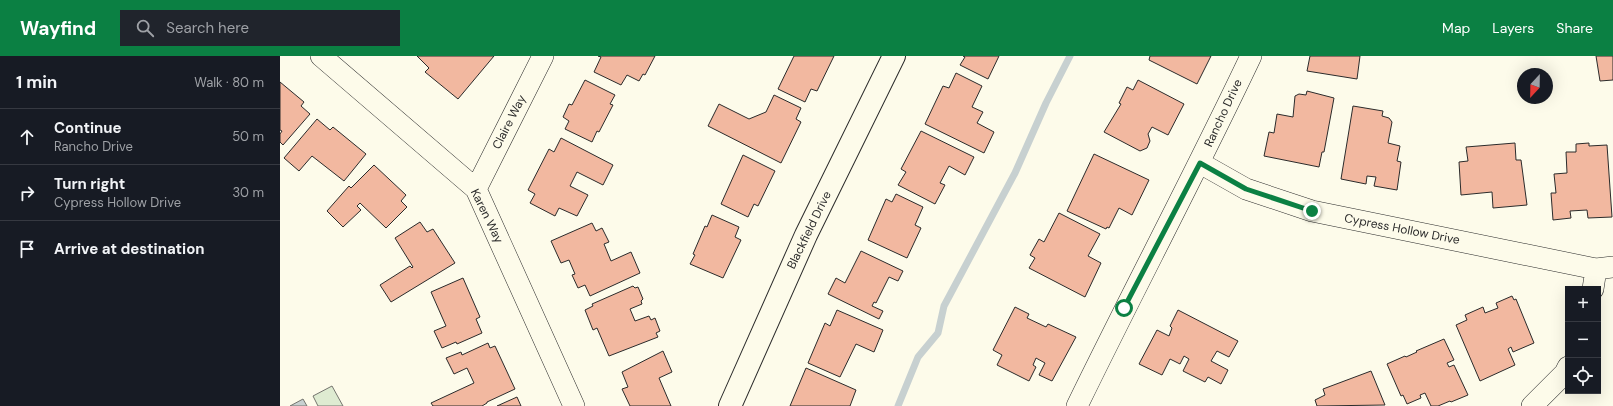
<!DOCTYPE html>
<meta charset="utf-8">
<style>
:root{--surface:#171b24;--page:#20242c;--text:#f1f3f6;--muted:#9ea1a6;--line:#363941;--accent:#0b8043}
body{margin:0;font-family:"DM Sans",sans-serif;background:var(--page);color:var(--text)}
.controls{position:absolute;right:12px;bottom:12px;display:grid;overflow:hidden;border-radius:0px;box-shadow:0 4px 16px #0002}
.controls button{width:36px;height:36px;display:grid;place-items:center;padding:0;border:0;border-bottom:1px solid var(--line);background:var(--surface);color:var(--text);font:20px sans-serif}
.compass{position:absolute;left:1237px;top:12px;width:36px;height:36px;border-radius:50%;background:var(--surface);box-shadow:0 4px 16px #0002;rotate:202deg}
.stop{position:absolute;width:12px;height:12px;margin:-9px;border:3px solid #0b8043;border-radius:50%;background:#fff}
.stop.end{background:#0b8043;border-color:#fff;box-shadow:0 1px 4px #0008}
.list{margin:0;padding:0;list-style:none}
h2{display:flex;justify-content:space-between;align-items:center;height:52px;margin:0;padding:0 16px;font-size:17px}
h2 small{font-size:13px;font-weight:400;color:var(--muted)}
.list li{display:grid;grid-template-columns:26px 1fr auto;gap:12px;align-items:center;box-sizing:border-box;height:56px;padding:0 16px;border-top:1px solid var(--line)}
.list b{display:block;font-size:15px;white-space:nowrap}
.list p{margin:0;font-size:13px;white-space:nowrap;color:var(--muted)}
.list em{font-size:13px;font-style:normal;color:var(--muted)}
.icon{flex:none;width:22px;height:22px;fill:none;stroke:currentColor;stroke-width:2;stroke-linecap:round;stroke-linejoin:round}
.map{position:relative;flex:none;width:1333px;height:350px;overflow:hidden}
header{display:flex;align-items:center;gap:24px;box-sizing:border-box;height:56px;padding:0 20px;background:var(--accent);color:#fff}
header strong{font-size:19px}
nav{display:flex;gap:22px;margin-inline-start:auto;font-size:14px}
.search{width:280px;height:36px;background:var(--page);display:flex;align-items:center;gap:10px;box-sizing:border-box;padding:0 14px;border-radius:0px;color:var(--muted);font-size:15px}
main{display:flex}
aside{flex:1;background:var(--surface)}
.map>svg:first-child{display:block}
.green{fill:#deebd1;stroke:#74746e}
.water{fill:#c7d0d0;stroke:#74746e}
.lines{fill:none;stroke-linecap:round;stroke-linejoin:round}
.stream{stroke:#c7d0d0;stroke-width:7}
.building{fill:#f2b8a0;stroke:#2b2b2b}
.street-casing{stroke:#2b2b2b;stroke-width:22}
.secondary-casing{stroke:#2b2b2b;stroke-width:24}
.street{stroke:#fdfbea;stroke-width:21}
.secondary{stroke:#fdfbea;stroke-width:22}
.route{stroke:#0b8043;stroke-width:5}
.labels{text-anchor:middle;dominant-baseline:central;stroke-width:3;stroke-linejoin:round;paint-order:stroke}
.street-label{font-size:12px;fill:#2b2b2b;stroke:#fdfbea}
</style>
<header>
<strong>Wayfind</strong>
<div class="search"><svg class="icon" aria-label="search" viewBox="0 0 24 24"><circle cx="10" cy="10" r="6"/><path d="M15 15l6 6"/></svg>Search here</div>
<nav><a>Map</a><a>Layers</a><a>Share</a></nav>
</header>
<main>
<aside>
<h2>1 min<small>Walk · 80 m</small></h2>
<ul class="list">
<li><svg class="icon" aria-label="ahead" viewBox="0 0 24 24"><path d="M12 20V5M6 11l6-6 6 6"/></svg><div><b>Continue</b><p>Rancho Drive</p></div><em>50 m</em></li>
<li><svg class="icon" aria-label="right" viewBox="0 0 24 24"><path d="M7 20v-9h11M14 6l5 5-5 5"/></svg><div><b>Turn right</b><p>Cypress Hollow Drive</p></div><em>30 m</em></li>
<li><svg class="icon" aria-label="arrive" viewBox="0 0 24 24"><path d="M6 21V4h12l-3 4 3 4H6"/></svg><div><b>Arrive at destination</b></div></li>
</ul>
</aside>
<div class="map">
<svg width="1333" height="350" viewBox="0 0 1333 350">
<rect width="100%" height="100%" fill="#fdfbea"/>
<path class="green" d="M 52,330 L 63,350 L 38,350 L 33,340 Z"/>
<path class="water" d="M 23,343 L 27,350 L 10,350 Z"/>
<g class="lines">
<path class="stream" d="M 618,350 L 638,301 L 658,277 L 664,250 L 735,117 L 766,47 L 790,0"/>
</g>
<path class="building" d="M 137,0 L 214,0 L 178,43 L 145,16 L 149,12 Z
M 318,0 L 375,0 L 365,19 L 363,18 L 359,25 L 347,19 L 341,29 L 314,16 L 321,1 Z
M 514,0 L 554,0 L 537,35 L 531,33 L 525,46 L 498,33 Z
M 683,0 L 719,0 L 708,23 L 680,9 L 685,1 Z
M 870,0 L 931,0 L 917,28 L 869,4 Z
M 1030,0 L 1080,0 L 1077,23 L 1027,15 Z
M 1316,0 L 1333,0 L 1333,24 L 1320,25 Z
M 676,17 L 702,30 L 692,51 L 703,56 L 697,67 L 714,76 L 704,97 L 645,68 L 663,30 L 669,32 Z
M 305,24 L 335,39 L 330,48 L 333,49 L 319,76 L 317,75 L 312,86 L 285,73 L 289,65 L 283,61 L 289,48 L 292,49 Z
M 858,24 L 904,48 L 888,79 L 872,71 L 868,78 L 870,85 L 867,92 L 860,95 L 824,76 L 841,48 L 839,47 L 847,31 L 853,34 Z
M 0,26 L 24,46 L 21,50 L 30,58 L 3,89 L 0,86 L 0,78 L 2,75 L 0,74 Z
M 1027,35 L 1054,42 L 1044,96 L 1042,96 L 1039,111 L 984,100 L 989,76 L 994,77 L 997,58 L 1013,61 L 1015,40 L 1019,38 L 1026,39 Z
M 494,39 L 521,52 L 516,63 L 521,66 L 501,107 L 428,70 L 439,48 L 469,63 L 486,56 Z
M 1073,50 L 1103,55 L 1102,60 L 1109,62 L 1112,66 L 1108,87 L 1120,90 L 1117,105 L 1121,106 L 1117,134 L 1094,130 L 1096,121 L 1087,120 L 1086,128 L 1061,123 Z
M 37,63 L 50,74 L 53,71 L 86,98 L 64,125 L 32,100 L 19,115 L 4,102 Z
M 641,75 L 694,101 L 685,119 L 669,110 L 660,127 L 665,129 L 655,148 L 618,129 L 626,116 L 621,113 Z
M 281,82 L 333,109 L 323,129 L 297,116 L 290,130 L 308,139 L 297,160 L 279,152 L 275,160 L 250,147 L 255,138 L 248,134 L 269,93 L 274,96 Z
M 1235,87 L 1236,104 L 1241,104 L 1247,149 L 1213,152 L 1212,136 L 1181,139 L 1179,106 L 1188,105 L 1186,91 Z
M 1309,87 L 1309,90 L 1327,89 L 1332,161 L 1308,162 L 1307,154 L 1290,155 L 1291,162 L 1273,164 L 1271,137 L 1276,137 L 1274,118 L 1287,117 L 1286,96 L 1296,96 L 1296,88 Z
M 814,98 L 869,124 L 852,159 L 839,152 L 829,172 L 827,171 L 826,173 L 787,155 Z
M 463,99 L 495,115 L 478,150 L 474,148 L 468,161 L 441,148 Z
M 94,109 L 126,139 L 121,145 L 127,151 L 106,172 L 80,147 L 77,150 L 81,154 L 63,171 L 47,155 L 69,130 L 71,132 Z
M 616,138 L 643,151 L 635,169 L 641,172 L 627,202 L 588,184 L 606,143 L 612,146 Z
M 779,157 L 820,178 L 808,200 L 821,207 L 805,241 L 749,212 L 755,202 L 750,199 L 759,183 L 764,186 Z
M 432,159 L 459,171 L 455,181 L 461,184 L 443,222 L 410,208 L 415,199 L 413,198 L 425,170 L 427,171 Z
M 140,166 L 147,176 L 153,173 L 175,207 L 111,246 L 100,229 L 130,210 L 132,212 L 133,211 L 115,182 Z
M 312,167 L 316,175 L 322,172 L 329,186 L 324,188 L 331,205 L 351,196 L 360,217 L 310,240 L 305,229 L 298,232 L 292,219 L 295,218 L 289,204 L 281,207 L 271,185 Z
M 581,195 L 623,215 L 618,225 L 609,221 L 596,247 L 594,246 L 592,250 L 603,255 L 599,263 L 548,238 L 556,222 L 565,227 Z
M 183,222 L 200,261 L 196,263 L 202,277 L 177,288 L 176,286 L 162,292 L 154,275 L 166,270 L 151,236 Z
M 353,230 L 355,232 L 358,231 L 363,243 L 361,245 L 362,248 L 350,253 L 355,265 L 369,260 L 371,264 L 375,262 L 380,275 L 376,277 L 378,281 L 329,300 L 317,272 L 313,274 L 305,254 L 313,250 L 312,248 Z
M 1232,240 L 1234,244 L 1236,243 L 1254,287 L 1233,296 L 1231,291 L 1228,293 L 1235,309 L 1200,325 L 1176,269 L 1187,264 L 1185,259 L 1203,251 L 1205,257 L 1218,252 L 1216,247 Z
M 735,251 L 749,258 L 747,262 L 766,271 L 768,268 L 796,281 L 772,325 L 759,319 L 765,307 L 756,302 L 753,309 L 756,311 L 749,325 L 717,309 L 722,299 L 713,294 Z
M 557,254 L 603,274 L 594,296 L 576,288 L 560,321 L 528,307 L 545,267 L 550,270 Z
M 898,254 L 958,285 L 949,301 L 937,295 L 931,305 L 948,314 L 941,328 L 928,321 L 925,326 L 903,315 L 909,303 L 904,300 L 900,308 L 890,303 L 882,319 L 859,308 L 877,274 L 889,280 L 892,272 L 890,270 Z
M 1164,283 L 1174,304 L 1167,307 L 1169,311 L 1174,309 L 1188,339 L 1171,346 L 1170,345 L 1158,350 L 1151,350 L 1145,337 L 1140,339 L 1141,342 L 1127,348 L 1123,339 L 1121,340 L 1107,308 L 1125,300 L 1126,301 L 1137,296 L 1136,295 Z
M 208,287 L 210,292 L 215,290 L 235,333 L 207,346 L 207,347 L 202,350 L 153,350 L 151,347 L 194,327 L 187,312 L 174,318 L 166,302 L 181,296 L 182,299 Z
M 383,295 L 392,316 L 379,322 L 391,350 L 350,350 L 342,333 L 348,331 L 342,316 Z
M 526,312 L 576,334 L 570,350 L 510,350 Z
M 1091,315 L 1105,349 L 1037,350 L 1035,344 L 1045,339 L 1043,333 Z
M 237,341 L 241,350 L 217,350 Z"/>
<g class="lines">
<defs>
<path id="street" d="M 41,0 L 196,133 L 294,350
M 920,107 L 966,133 L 1032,155 L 1316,213 L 1333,211
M 196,133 L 263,0
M 1313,233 L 1316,213
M 797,350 C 854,233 915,118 971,0
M 1252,350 L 1285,317 L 1288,311"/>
<path id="secondary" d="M 450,350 L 526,179 L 614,0"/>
</defs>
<use href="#street" class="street-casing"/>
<use href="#secondary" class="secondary-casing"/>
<use href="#street" class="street"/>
<use href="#secondary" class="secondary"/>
</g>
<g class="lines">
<path class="route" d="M 844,252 L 920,107 L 966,133 L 1032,155"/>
</g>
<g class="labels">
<g class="street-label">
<text transform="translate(943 57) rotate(-65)">Rancho Drive</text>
<text transform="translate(229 66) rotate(-63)">Claire Way</text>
<text transform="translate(207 160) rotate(64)">Karen Way</text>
<text transform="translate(1122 173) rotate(11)">Cypress Hollow Drive</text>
<text transform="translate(529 174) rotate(-64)">Blackfield Drive</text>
</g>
</g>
</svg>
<div class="controls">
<button>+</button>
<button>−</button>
<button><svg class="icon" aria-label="locate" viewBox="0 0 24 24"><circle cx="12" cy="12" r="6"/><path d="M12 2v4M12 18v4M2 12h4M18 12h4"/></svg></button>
</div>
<svg class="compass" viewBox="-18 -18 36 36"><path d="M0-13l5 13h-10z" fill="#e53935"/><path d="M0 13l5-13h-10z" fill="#9ea1a6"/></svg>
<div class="stop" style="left:844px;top:252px"></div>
<div class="stop end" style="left:1032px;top:155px"></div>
</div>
</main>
